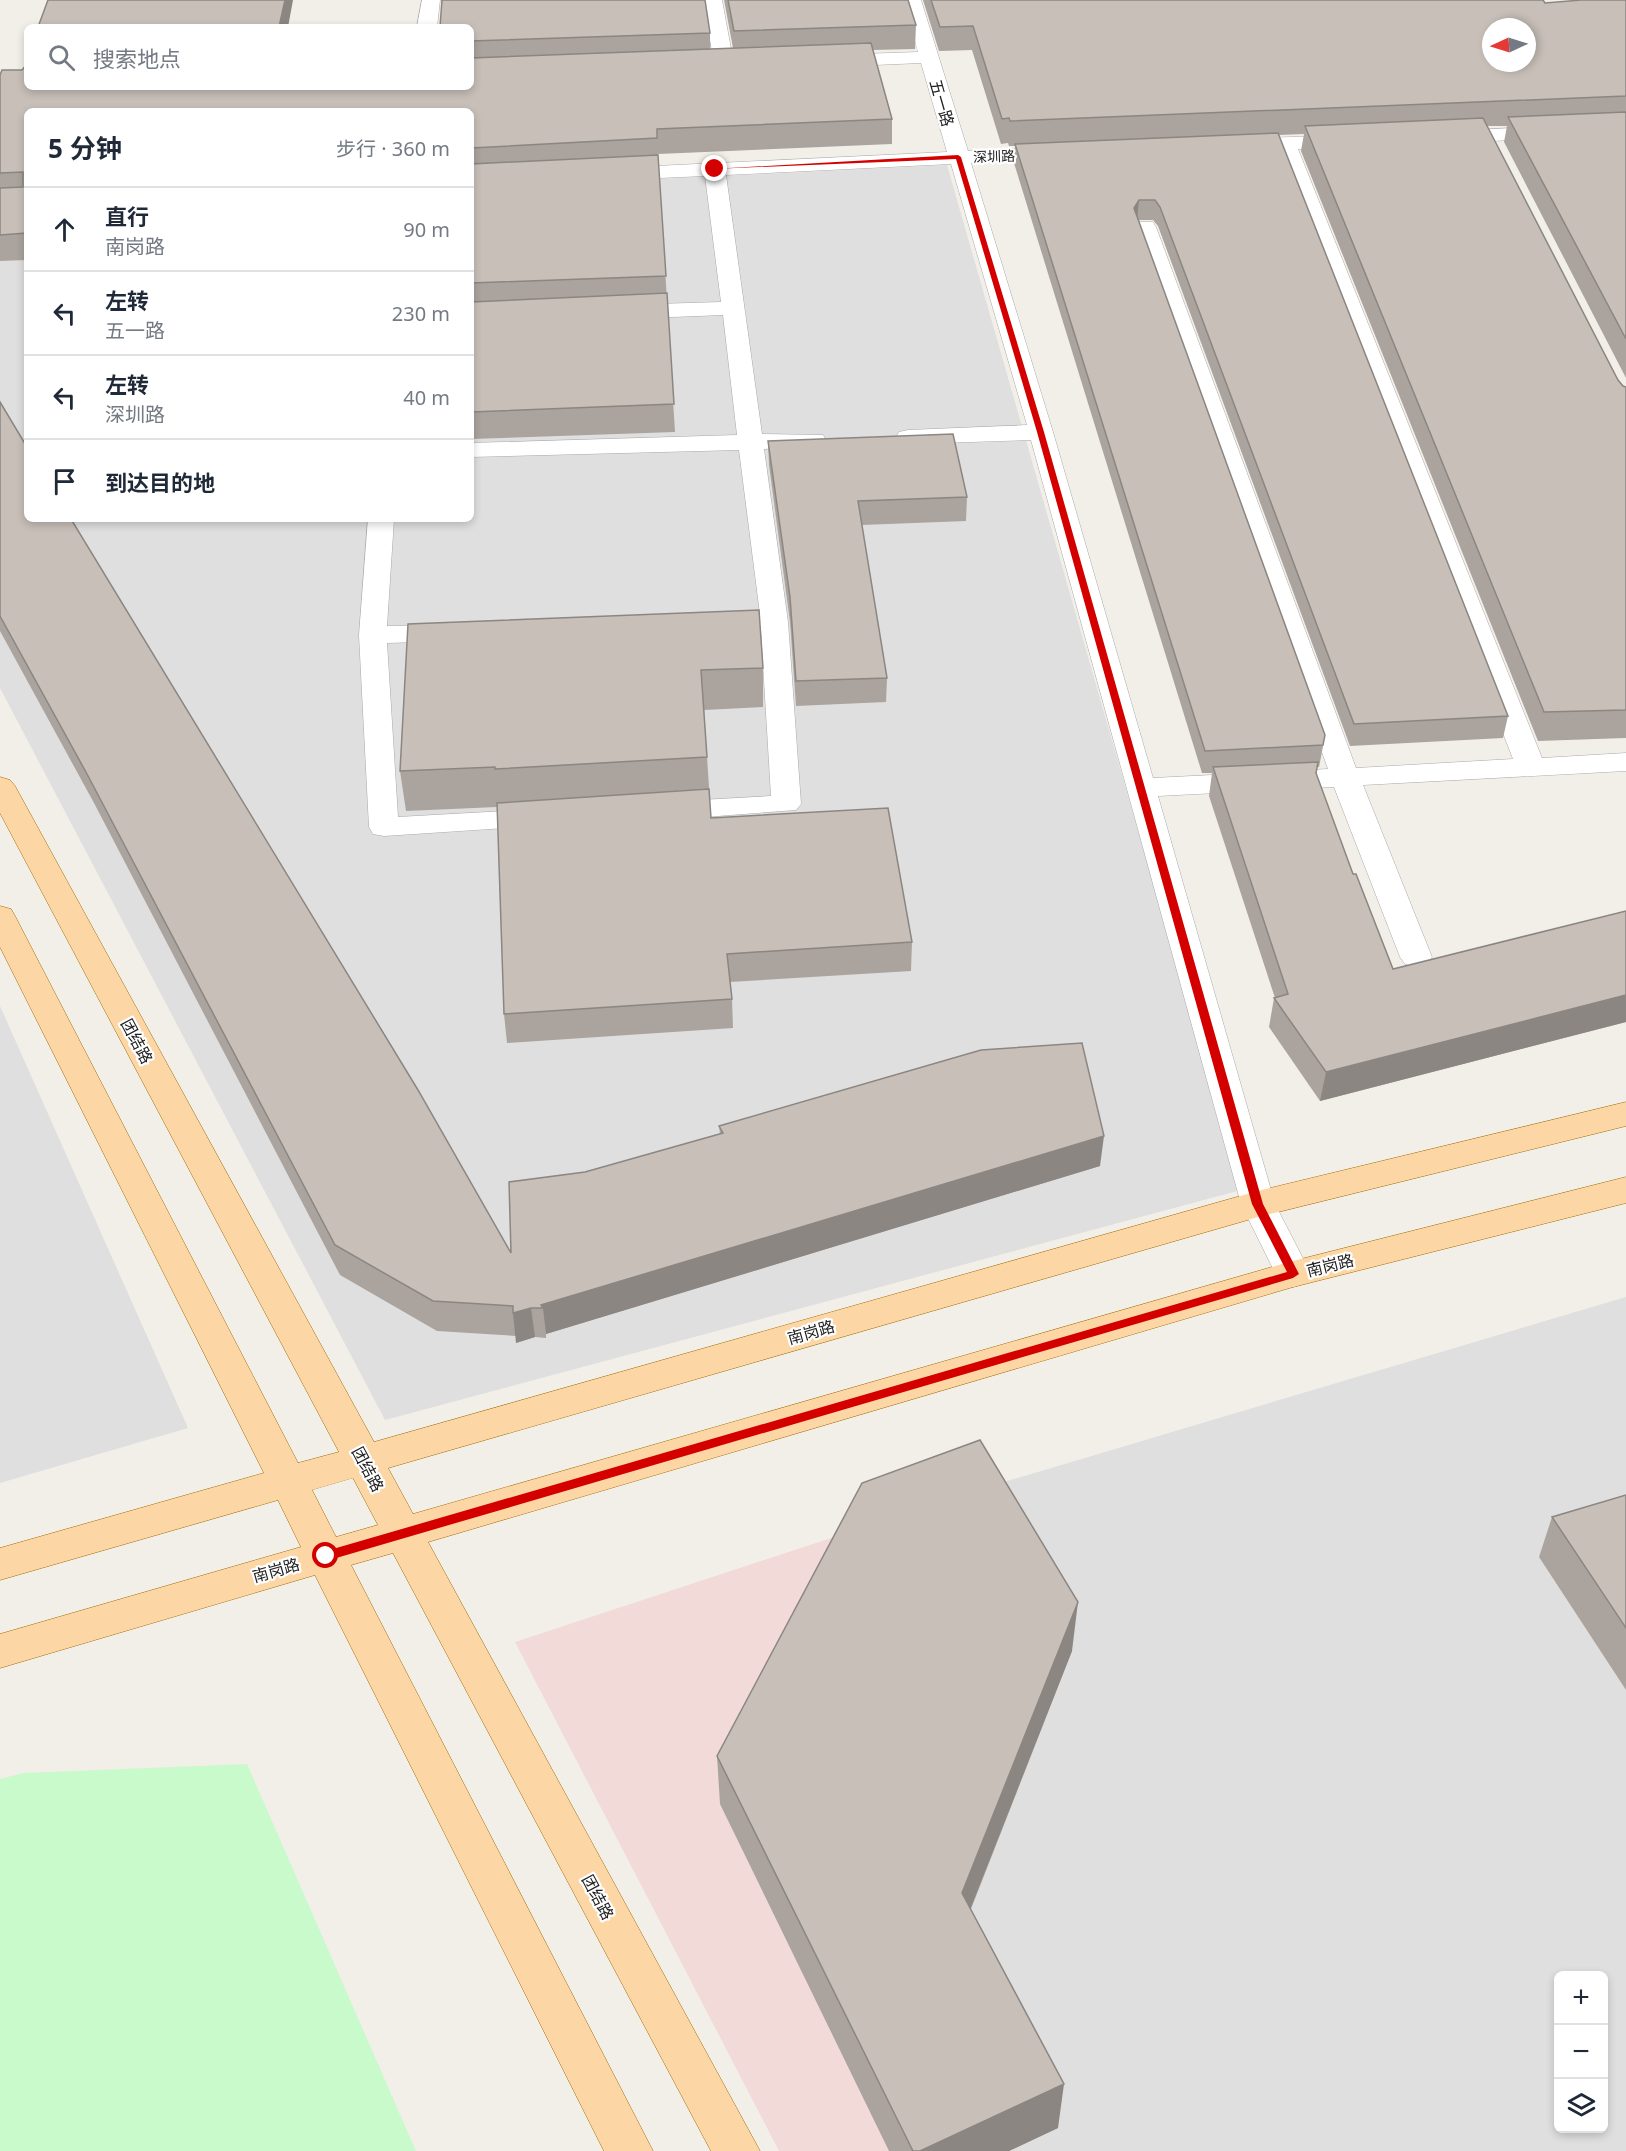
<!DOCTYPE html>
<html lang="zh">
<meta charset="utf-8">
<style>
:root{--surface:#fff;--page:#f6f6f7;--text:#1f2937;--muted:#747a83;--line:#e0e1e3}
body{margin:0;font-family:"Noto Sans","Noto Sans SC",sans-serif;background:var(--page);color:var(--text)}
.controls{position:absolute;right:18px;bottom:18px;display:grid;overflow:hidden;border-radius:9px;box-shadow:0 3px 9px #0003}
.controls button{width:54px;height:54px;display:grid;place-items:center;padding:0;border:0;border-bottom:2px solid var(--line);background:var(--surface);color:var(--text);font:30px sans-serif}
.compass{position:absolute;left:1482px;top:18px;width:54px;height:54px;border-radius:50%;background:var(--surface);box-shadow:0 3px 9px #0003;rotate:266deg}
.stop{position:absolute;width:18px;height:18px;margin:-14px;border:4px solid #d40000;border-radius:50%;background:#fff}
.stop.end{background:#d40000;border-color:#fff;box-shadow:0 2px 6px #0008}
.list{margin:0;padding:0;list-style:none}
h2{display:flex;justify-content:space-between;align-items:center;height:78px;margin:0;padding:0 24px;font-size:26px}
h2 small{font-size:20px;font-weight:400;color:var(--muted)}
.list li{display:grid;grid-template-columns:39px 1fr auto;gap:18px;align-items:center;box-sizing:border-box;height:84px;padding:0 24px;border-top:2px solid var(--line)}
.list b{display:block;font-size:22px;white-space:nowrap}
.list p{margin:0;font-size:20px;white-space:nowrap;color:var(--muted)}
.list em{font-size:20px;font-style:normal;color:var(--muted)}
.icon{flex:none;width:33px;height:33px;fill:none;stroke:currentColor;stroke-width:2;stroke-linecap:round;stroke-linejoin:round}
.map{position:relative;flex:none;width:1626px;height:2151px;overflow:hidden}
.search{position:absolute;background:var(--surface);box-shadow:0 3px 9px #0003;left:24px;top:24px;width:450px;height:66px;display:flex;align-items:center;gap:15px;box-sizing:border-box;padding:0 21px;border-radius:9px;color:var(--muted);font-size:22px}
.panel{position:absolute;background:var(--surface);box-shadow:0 3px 9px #0003;left:24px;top:108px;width:450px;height:414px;border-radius:9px}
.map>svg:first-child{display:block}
.residential{fill:#e0dfdf;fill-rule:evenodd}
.commercial{fill:#f2dad9}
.park{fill:#c8facc}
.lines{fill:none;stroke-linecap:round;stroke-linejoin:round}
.minor-casing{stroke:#a9a9a9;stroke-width:1}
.major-casing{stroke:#a06b00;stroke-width:1}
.minor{fill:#fff;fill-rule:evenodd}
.major{fill:#fcd6a4;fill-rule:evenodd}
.wall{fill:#aba49e}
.shaded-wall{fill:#8b8681}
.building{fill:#c7bfb8;stroke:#8b8681;stroke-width:1.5;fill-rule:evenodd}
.route{fill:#d40000}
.labels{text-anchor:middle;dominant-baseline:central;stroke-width:4.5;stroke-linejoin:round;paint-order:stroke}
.far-street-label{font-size:14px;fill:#222;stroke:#fff}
.street-label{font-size:16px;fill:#222;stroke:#fff}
</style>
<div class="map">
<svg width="1626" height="2151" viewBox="0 0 1626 2151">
<rect width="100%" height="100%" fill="#f2efe9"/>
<path class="residential" d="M 947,165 L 1241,1190 L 385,1420 L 0,688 L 0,212 L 27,210 L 27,519 L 471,519 L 471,188 Z
M 0,1006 L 188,1428 L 0,1483 Z
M 1626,1297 L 1626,2151 L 1009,2151 L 1058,2128 L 958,1940 L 1072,1651 L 977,1490 ZM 1558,1976 L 1604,1976 L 1604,2128 L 1558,2128 Z"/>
<path class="commercial" d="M 977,1490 L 1072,1651 L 958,1940 L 1058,2128 L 1009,2151 L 779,2151 L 515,1642 Z"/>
<path class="park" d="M 247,1764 L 416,2151 L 0,2151 L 0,1779 L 23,1773 Z"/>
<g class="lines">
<defs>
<path id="minor" d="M 422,0 L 440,0 L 437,27 L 417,27 Z
M 704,0 L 722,0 L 734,65 L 731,69 L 717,69 L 714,65 Z
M 903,0 L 921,0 L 968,151 L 1060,147 L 1067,149 L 1070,153 L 1067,157 L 1060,159 L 971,163 L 1053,432 L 1153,778 L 1328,769 L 1134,227 L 1137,222 L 1153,222 L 1156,227 L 1356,768 L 1513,759 L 1277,150 L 1230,149 L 1227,145 L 1230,141 L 1237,139 L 1347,135 L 1354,137 L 1357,141 L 1354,145 L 1347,147 L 1298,149 L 1542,758 L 1626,753 L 1626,771 L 1363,785 L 1432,957 L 1427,964 L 1416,967 L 1405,964 L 1400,957 L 1334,787 L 1158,796 L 1275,1204 L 1311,1274 L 1306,1283 L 1293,1287 L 1280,1283 L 1241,1204 L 1031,440 L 908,444 L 899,442 L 896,437 L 899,432 L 908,430 L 1027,425 L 951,164 L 726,175 L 762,434 L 823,435 L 826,440 L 823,445 L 764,449 L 788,622 L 801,804 L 796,810 L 665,820 L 655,817 L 650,811 L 655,805 L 665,802 L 771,796 L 761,631 L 716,632 L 706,630 L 702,624 L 706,618 L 760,614 L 739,450 L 471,457 L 471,443 L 737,435 L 723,315 L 623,319 L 615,317 L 611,312 L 615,307 L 623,305 L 721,302 L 705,176 L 614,180 L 606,179 L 603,174 L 606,169 L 614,168 L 947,152 L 921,63 L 830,67 L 823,65 L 820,61 L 823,57 L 830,55 L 918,52 Z
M 1626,123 L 1626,135 L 1447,143 L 1440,141 L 1437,137 L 1440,133 L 1447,131 Z
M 368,519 L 394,519 L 387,626 L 451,625 L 461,627 L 465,633 L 461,639 L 451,641 L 387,643 L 398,817 L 541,809 L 551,811 L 556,818 L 551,825 L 384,836 L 373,834 L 369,827 L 359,635 Z"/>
<path id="major" d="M 0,777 L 10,780 L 15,786 L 374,1442 L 1258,1191 L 1626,1102 L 1626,1126 L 1258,1217 L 388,1468 L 413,1514 L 1293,1261 L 1626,1177 L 1626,1203 L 1293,1287 L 428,1542 L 760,2151 L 711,2151 L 393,1553 L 351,1565 L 653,2151 L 604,2151 L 315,1575 L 0,1668 L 0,1634 L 301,1547 L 278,1500 L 0,1580 L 0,1548 L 264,1473 L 0,947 L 0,906 L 11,909 L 15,916 L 298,1463 L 339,1452 L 0,813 ZM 353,1478 L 378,1525 L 336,1537 L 312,1490 Z"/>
</defs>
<use href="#minor" class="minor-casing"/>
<use href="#major" class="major-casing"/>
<use href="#minor" class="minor"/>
<use href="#major" class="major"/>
</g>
<path class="wall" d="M 724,0 L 908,0 L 916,25 L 915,49 L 873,50 L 892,119 L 892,144 L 658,154 L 675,432 L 471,439 L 471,111 L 27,111 L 27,260 L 0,261 L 0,75 L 22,70 L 27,65 L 26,60 L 406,88 L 422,88 L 471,87 L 471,27 L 710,33 L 710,49 L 733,48 Z
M 923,0 L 1543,0 L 1545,3 L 1626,0 L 1626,378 L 1504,142 L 1507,126 L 1487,126 L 1618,380 L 1623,386 L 1626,387 L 1626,738 L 1538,741 L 1301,151 L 1304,134 L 1279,135 L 1508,716 L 1503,738 L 1350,746 L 1158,226 L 1153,220 L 1138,220 L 1325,735 L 1321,757 L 1319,767 L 1317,767 L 1316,774 L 1353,874 L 1393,969 L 1626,911 L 1626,1022 L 1320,1101 L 1269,1027 L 1274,998 L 1275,998 L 1209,796 L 1212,773 L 1202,773 L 1014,163 L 1015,146 L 1009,146 L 1008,143 L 1001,144 L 972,50 L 939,51 Z
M 0,402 L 511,1253 L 585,1172 L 720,1134 L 719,1126 L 1100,1166 L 546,1334 L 546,1338 L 535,1337 L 516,1343 L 516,1336 L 437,1331 L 340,1275 L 94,803 L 0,631 Z
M 768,441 L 967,497 L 966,521 L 862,525 L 887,678 L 886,702 L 796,706 L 790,622 L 769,465 Z
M 408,624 L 763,668 L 763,707 L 704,710 L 711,818 L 912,942 L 911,971 L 730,982 L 732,999 L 733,1028 L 507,1043 L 504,1014 L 497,807 L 406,811 L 400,771 Z
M 1626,1495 L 1626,1690 L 1539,1557 L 1552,1517 Z
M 1072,1651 L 971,1909 L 1058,2128 L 1009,2151 L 889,2151 L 720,1804 L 717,1756 Z"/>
<path class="shaded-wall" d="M 285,0 L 293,0 L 288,27 L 279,27 Z
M 1139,200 L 1137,220 L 1134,208 Z
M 1626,995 L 1626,1022 L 1320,1101 L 1326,1072 Z
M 1104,1136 L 1100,1166 L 546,1334 L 543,1308 L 541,1305 Z
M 531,1308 L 535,1337 L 516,1343 L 513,1313 Z
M 1078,1602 L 1072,1651 L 958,1940 L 962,1893 Z
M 1064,2084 L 1058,2128 L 1009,2151 L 920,2151 Z"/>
<path class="building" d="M 48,0 L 285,0 L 279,27 L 38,27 Z
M 442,0 L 705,0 L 710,33 L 471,41 L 471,27 L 440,27 Z
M 728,0 L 908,0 L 916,25 L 734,31 Z
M 931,0 L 1543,0 L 1545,3 L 1581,0 L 1626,0 L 1626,96 L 1010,121 L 1009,118 L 1002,119 L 973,26 L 940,27 ZM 1491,27 L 1527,27 L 1527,63 L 1491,63 Z
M 871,43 L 892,119 L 657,129 L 657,138 L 471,148 L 471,111 L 27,111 L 27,233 L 0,235 L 0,188 L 23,187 L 23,172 L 0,173 L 0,75 L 2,70 L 22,70 L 27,64 L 27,87 L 401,87 L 422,88 L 423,87 L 471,87 L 471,58 Z
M 1626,112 L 1626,339 L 1508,117 Z
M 1483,118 L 1618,380 L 1623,386 L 1626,387 L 1626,710 L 1544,712 L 1305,126 Z
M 1278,133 L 1508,716 L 1354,724 L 1160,207 L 1155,200 L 1139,200 L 1134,208 L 1325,735 L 1323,745 L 1205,751 L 1015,144 Z
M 658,155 L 666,276 L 471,283 L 471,164 Z
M 667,293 L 674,404 L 471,412 L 471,302 Z
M 0,402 L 27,447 L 27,519 L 71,519 L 418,1090 L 511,1253 L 509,1182 L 585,1172 L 723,1133 L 719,1126 L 981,1050 L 1082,1043 L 1104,1136 L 541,1305 L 543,1308 L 531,1308 L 513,1313 L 513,1306 L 433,1301 L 335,1245 L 87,774 L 0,616 Z
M 953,434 L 967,497 L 858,501 L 887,678 L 796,681 L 790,597 L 768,441 Z
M 759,610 L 763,668 L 701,670 L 707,757 L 495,769 L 495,767 L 400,771 L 408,624 Z
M 1318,762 L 1316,773 L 1353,874 L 1356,874 L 1393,969 L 1626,911 L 1626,995 L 1326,1072 L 1274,998 L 1288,994 L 1213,767 Z
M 709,789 L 711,818 L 888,808 L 912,942 L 727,954 L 732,999 L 504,1014 L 497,803 Z
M 980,1440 L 1078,1602 L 962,1893 L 1064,2084 L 920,2151 L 913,2151 L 717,1756 L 862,1483 Z
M 1626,1495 L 1626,1628 L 1552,1517 Z"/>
<path class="route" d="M 958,155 L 961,157 L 1044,432 L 1263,1204 L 1299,1274 L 1293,1278 L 326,1561 L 322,1559 L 320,1556 L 326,1551 L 1287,1272 L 1252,1204 L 1037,432 L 956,159 L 712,169 Z"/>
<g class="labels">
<g class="far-street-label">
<text transform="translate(994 156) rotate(-2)">深圳路</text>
</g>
<g class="street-label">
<text transform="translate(942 103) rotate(74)">五一路</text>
<text transform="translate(137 1041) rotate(62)">团结路</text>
<text transform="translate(1330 1265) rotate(-14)">南岗路</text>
<text transform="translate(811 1332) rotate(-16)">南岗路</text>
<text transform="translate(368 1469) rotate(62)">团结路</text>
<text transform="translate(276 1570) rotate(-16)">南岗路</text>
<text transform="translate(598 1897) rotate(62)">团结路</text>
</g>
</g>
</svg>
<div class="controls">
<button>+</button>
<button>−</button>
<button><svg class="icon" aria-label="layers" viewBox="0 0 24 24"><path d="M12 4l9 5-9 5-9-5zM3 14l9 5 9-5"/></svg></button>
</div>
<svg class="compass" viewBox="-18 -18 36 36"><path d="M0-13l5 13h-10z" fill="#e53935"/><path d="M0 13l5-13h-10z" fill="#747a83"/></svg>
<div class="stop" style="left:326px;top:1556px"></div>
<div class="stop end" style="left:715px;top:169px"></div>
<div class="search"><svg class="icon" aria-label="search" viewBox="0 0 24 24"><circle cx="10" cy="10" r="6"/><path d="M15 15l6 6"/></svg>搜索地点</div>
<section class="panel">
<h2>5 分钟<small>步行 · 360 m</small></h2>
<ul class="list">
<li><svg class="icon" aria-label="ahead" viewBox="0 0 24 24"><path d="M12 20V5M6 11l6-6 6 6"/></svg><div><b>直行</b><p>南岗路</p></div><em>90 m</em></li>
<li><svg class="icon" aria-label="left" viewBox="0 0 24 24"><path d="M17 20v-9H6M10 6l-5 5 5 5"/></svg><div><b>左转</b><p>五一路</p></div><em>230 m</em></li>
<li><svg class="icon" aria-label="left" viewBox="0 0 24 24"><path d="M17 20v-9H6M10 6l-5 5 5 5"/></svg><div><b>左转</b><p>深圳路</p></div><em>40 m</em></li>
<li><svg class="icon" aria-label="arrive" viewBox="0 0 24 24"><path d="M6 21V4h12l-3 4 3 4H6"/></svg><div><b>到达目的地</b></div></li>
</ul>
</section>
</div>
